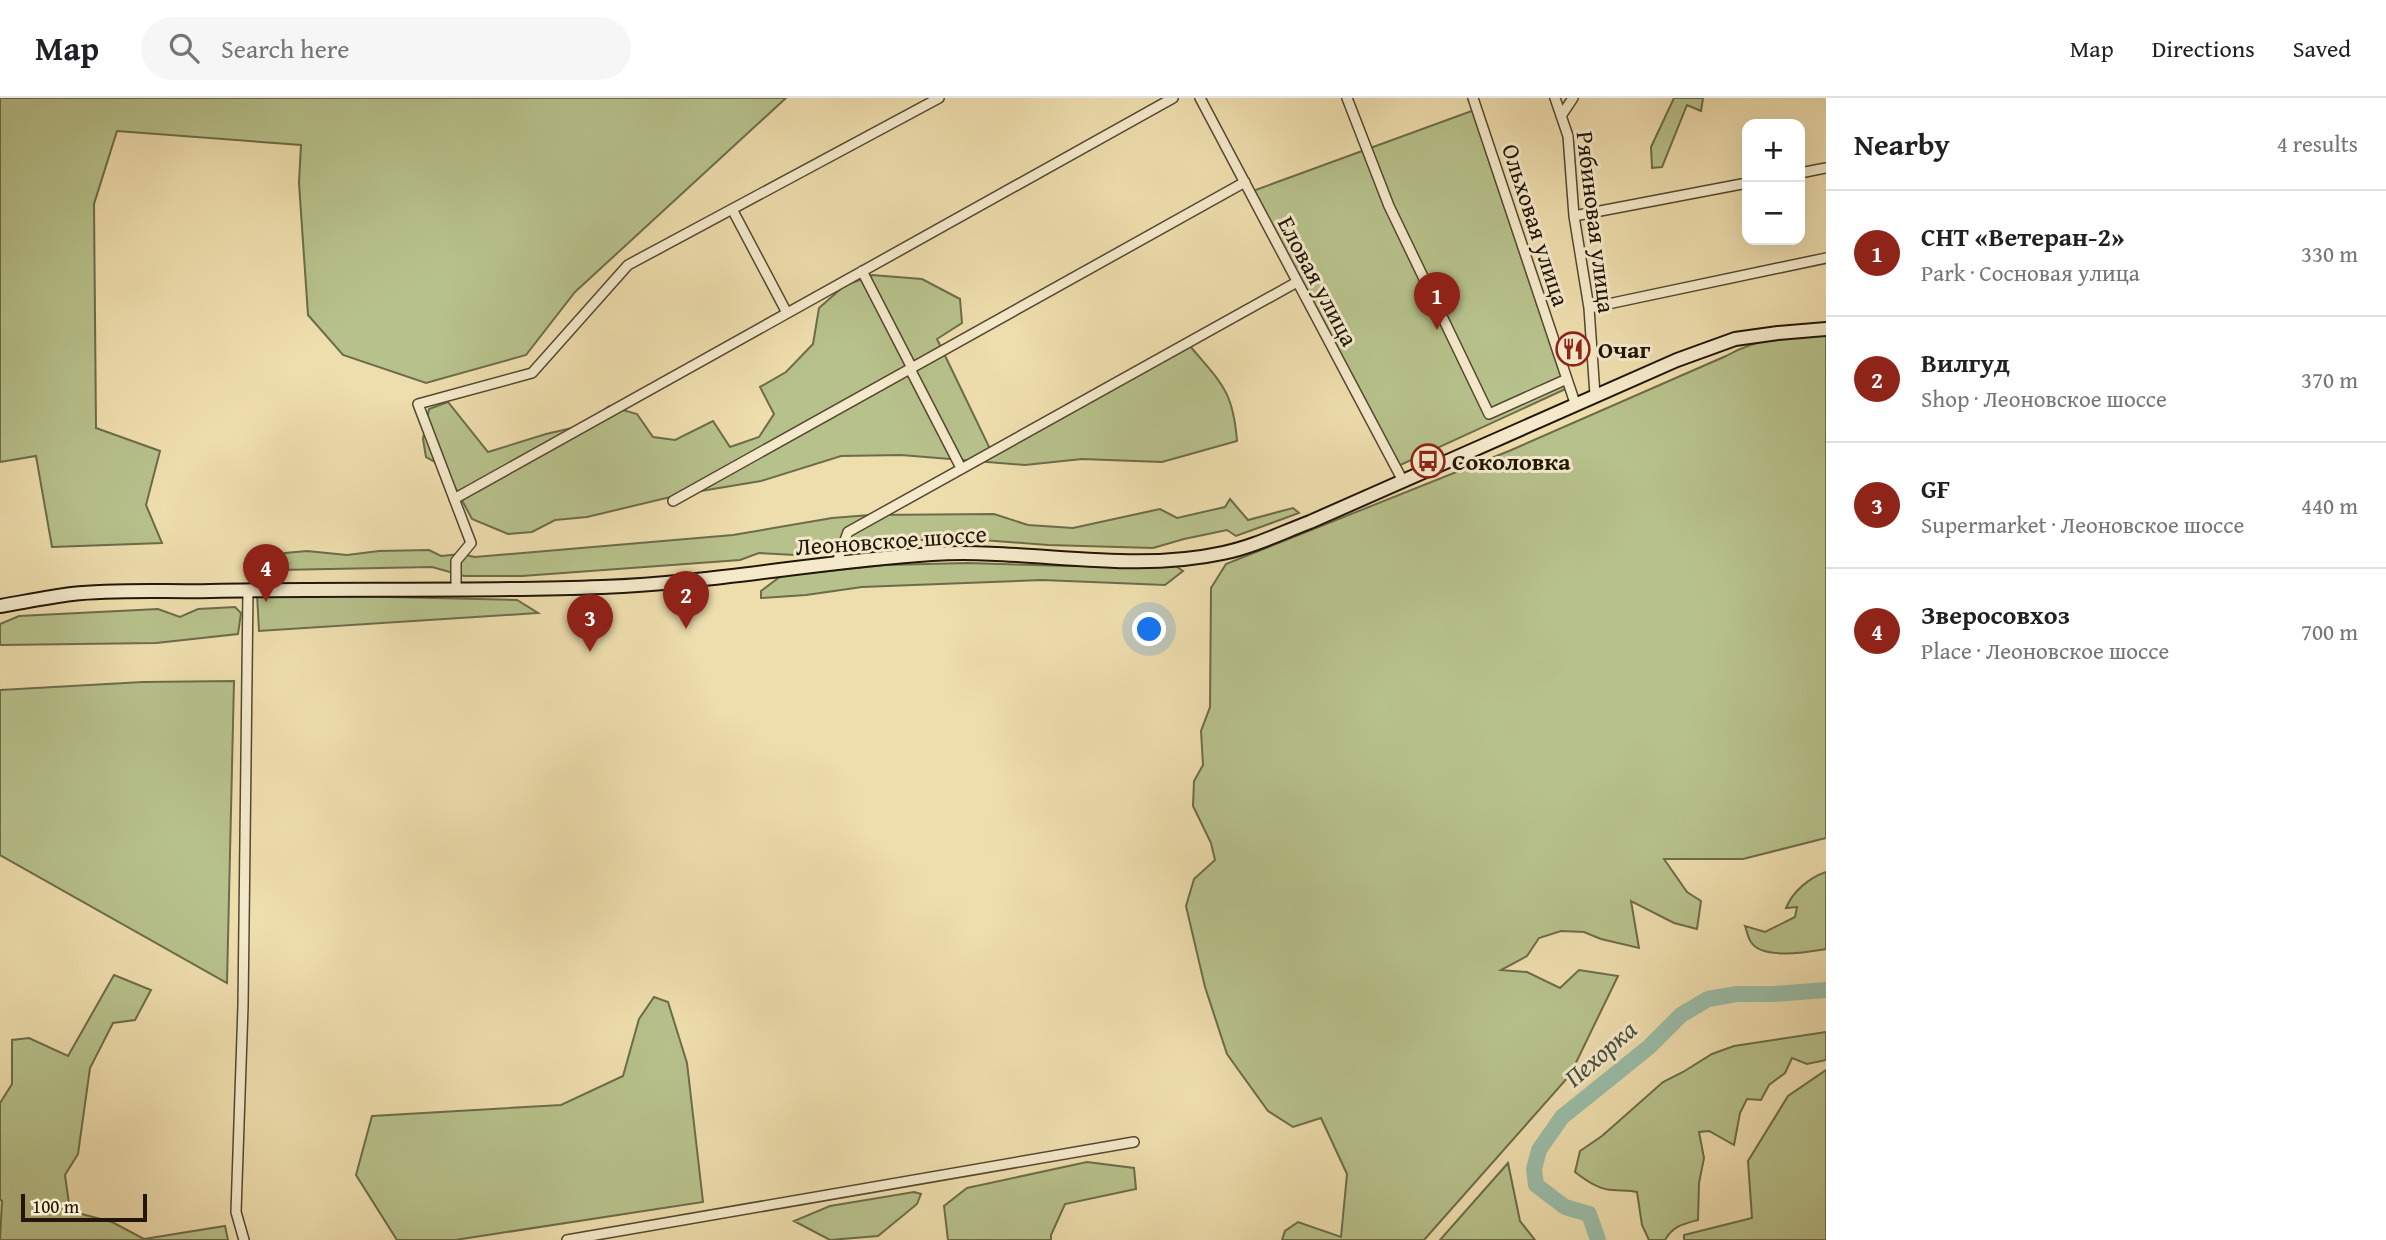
<!DOCTYPE html>
<meta charset="utf-8">
<style>
:root{--surface:#fff;--page:#f6f6f6;--text:#202124;--muted:#757577;--line:#e0e0e0;--accent:#8f2418}
body{margin:0;font-family:"Gentium Book Plus",serif;background:var(--page);color:var(--text)}
.controls{position:absolute;right:21px;top:21px;display:grid;overflow:hidden;border-radius:14px;box-shadow:0 7px 28px #0002}
.controls button{width:63px;height:63px;display:grid;place-items:center;padding:0;border:0;border-bottom:2px solid var(--line);background:var(--surface);color:var(--text);font:35px sans-serif}
.scale{position:absolute;left:21px;bottom:18px;width:126px;box-sizing:border-box;padding-left:7px;border:4px solid #211607;border-top:0;font-size:19px;line-height:24px;white-space:nowrap;color:#211607;-webkit-text-stroke:5px #f4e9ca;paint-order:stroke}
.you{position:absolute;left:1150px;top:532px;width:24px;height:24px;margin:-18px;border:5px solid #fff;border-radius:50%;background:#1a73e8;box-shadow:0 0 0 10px #1a73e833}
.badge{display:grid;place-items:center;width:46px;height:46px;border-radius:50%;background:var(--accent);color:#fff;font-size:23px;font-weight:700}
.pin{position:absolute;translate:-50% -58px;filter:drop-shadow(0 2px 4px #0008)}
.pin::after{content:'';position:absolute;top:37px;width:24px;height:21px;background:inherit;clip-path:polygon(0 0,100% 0,50% 100%)}
.list{margin:0;padding:0;list-style:none}
h2{display:flex;justify-content:space-between;align-items:center;height:91px;margin:0;padding:0 28px;font-size:30px}
h2 small{font-size:23px;font-weight:400;color:var(--muted)}
.list li{display:grid;grid-template-columns:46px 1fr auto;gap:21px;align-items:center;box-sizing:border-box;height:126px;padding:0 28px;border-top:2px solid var(--line)}
.list b{display:block;font-size:26px;white-space:nowrap}
.list p{margin:0;font-size:23px;white-space:nowrap;color:var(--muted)}
.list em{font-size:23px;font-style:normal;color:var(--muted)}
.icon{flex:none;width:38px;height:38px;fill:none;stroke:currentColor;stroke-width:2;stroke-linecap:round;stroke-linejoin:round}
.map{position:relative;flex:none;width:1826px;height:1142px;overflow:hidden}
header{display:flex;align-items:center;gap:42px;box-sizing:border-box;height:98px;padding:0 35px;background:var(--surface);border-bottom:2px solid var(--line)}
header strong{font-size:33px}
nav{display:flex;gap:38px;margin-inline-start:auto;font-size:24px}
.search{width:490px;height:63px;background:var(--page);display:flex;align-items:center;gap:18px;box-sizing:border-box;padding:0 24px;border-radius:38px;color:var(--muted);font-size:26px}
main{display:flex}
aside{flex:1;background:var(--surface)}
.map>svg:first-child{display:block}
.green{fill:#b7c18b;stroke:#6c6c49;stroke-width:2}
.lines{fill:none;stroke-linecap:round;stroke-linejoin:round}
.river{stroke:#9abca7;stroke-width:16}
.street-casing{stroke:#544830;stroke-width:12}
.secondary-casing{stroke:#211607;stroke-width:16}
.street{stroke:#f4e9ca;stroke-width:9}
.secondary{stroke:#f4e9ca;stroke-width:12}
.labels{text-anchor:middle;dominant-baseline:central;stroke-width:6;stroke-linejoin:round;paint-order:stroke}
.street-label{font-size:24px;fill:#211607;stroke:#f4e9ca}
.poi-label{font-size:24px;font-weight:bold;fill:#211607;stroke:#f4e9ca;text-anchor:start}
.water-label{font-size:26px;font-style:italic;fill:#4b503f;stroke:#f4e9ca}
</style>
<header>
<strong>Map</strong>
<div class="search"><svg class="icon" aria-label="search" viewBox="0 0 24 24"><circle cx="10" cy="10" r="6"/><path d="M15 15l6 6"/></svg>Search here</div>
<nav><a>Map</a><a>Directions</a><a>Saved</a></nav>
</header>
<main>
<div class="map">
<svg width="1826" height="1142" viewBox="0 0 1826 1142">
<rect width="100%" height="100%" fill="#eeddad"/>
<filter id="stains"><feTurbulence type="fractalNoise" baseFrequency=".00286" numOctaves="4"/><feColorMatrix values="0 0 0 0 .2 0 0 0 0 .09 0 0 0 0 .02 0 0 0 .5 -.17"/></filter>
<radialGradient id="worn" r=".72"><stop offset=".6" stop-color="#630" stop-opacity="0"/><stop offset="1" stop-color="#630" stop-opacity=".3"/></radialGradient>
<path class="green" d="M 0,0 L 786,0 L 575,194 L 526,257 L 426,285 L 343,257 L 308,217 L 299,85 L 301,47 L 117,33 L 94,106 L 96,330 L 160,353 L 146,407 L 162,445 L 52,449 L 36,358 L 0,364 Z
M 1674,0 L 1703,0 L 1701,13 L 1687,7 L 1662,69 L 1652,70 L 1651,49 Z
M 1477,11 L 1570,289 L 1396,369 L 1250,94 Z
M 872,177 L 922,181 L 960,201 L 962,225 L 937,241 L 991,353 L 1190,248 C 1221,285 1233,292 1237,343 L 1162,364 L 1082,361 L 1025,367 L 901,357 L 841,358 L 761,383 L 683,396 L 587,419 L 555,422 L 532,434 L 508,436 L 472,421 L 444,369 L 426,359 L 423,341 L 429,311 L 448,304 L 488,354 L 546,336 L 585,327 L 609,308 L 637,316 L 653,339 L 675,342 L 713,323 L 730,349 L 759,339 L 774,316 L 760,289 L 786,274 L 813,246 L 819,210 L 844,188 Z
M 1826,235 L 1826,740 L 1743,761 L 1664,761 L 1687,794 L 1701,803 L 1697,831 L 1674,825 L 1631,803 L 1639,850 L 1601,841 L 1584,834 L 1561,833 L 1539,840 L 1527,858 L 1501,872 L 1527,874 L 1560,890 L 1579,872 L 1618,878 L 1570,977 L 1424,1142 L 1282,1142 L 1285,1133 L 1298,1124 L 1341,1139 L 1347,1076 L 1321,1020 L 1293,1029 L 1268,1013 L 1227,956 L 1205,889 L 1186,808 L 1194,781 L 1215,762 L 1211,745 L 1193,708 L 1194,683 L 1203,667 L 1201,633 L 1210,609 L 1211,490 L 1226,466 L 1509,353 L 1726,258 C 1756,241 1792,236 1826,235 Z
M 1230,401 L 1248,422 L 1293,410 L 1299,415 L 1236,438 L 1227,432 L 1184,441 L 1153,450 L 1048,447 L 969,441 L 870,443 L 826,454 L 796,457 L 759,455 L 740,462 L 522,478 L 464,478 L 432,469 L 278,472 L 270,469 L 271,464 L 285,455 L 307,453 L 347,457 L 379,453 L 429,452 L 441,458 L 461,456 L 475,459 L 733,437 L 832,420 L 870,417 L 994,416 L 1028,427 L 1073,430 L 1160,411 L 1177,420 L 1225,409 Z
M 967,465 L 1068,468 L 1173,466 L 1183,473 L 1165,487 L 1042,482 L 862,489 L 806,497 L 761,500 L 761,493 L 781,478 L 885,467 Z
M 257,496 L 517,502 L 538,515 L 259,533 Z
M 235,509 L 241,515 L 238,536 L 156,545 L 0,547 L 0,526 L 19,518 L 158,511 L 180,519 L 198,511 Z
M 234,583 L 227,885 L 0,757 L 0,592 L 143,584 Z
M 1826,774 L 1826,851 C 1808,854 1762,862 1751,844 C 1748,840 1747,833 1745,828 L 1765,834 L 1795,819 L 1797,809 L 1786,810 C 1793,793 1809,780 1826,774 Z
M 114,877 L 151,892 L 135,922 L 113,925 L 90,970 L 78,1056 L 65,1077 L 70,1113 L 112,1124 L 144,1141 L 225,1128 L 228,1142 L 0,1142 L 2,1103 L 0,1101 L 0,1005 L 12,986 L 12,942 L 29,940 L 68,958 Z
M 654,899 L 668,904 L 687,965 L 703,1104 L 455,1142 L 397,1142 L 356,1077 L 372,1018 L 561,1007 L 623,978 L 639,921 Z
M 1826,934 L 1826,962 L 1807,966 L 1792,960 L 1785,975 L 1769,987 L 1761,1002 L 1747,1001 L 1740,1015 L 1734,1047 L 1709,1033 L 1699,1034 L 1704,1060 L 1699,1085 L 1698,1122 C 1683,1126 1673,1128 1665,1142 L 1649,1142 L 1642,1127 L 1637,1094 C 1628,1092 1621,1093 1613,1092 C 1600,1092 1585,1082 1575,1074 L 1580,1053 L 1602,1038 L 1663,984 L 1683,974 L 1712,956 L 1734,948 Z
M 1826,972 L 1826,1142 L 1684,1142 L 1684,1137 L 1752,1120 L 1748,1063 L 1788,998 Z
M 1087,1064 L 1134,1070 L 1136,1091 L 1065,1106 L 1051,1137 L 1051,1142 L 948,1142 L 944,1108 L 967,1090 Z
M 1508,1065 L 1520,1123 L 1535,1142 L 1440,1142 Z
M 914,1094 L 921,1096 L 917,1106 L 878,1138 L 830,1142 L 794,1123 L 830,1108 Z"/>
<g class="lines">
<path class="river" d="M 1598,1142 L 1589,1116 L 1565,1109 L 1536,1087 L 1534,1071 L 1539,1052 L 1562,1019 L 1649,949 L 1681,917 L 1708,901 L 1737,896 L 1774,896 L 1826,892"/>
<defs>
<path id="street" d="M 1200,0 L 1403,383
M 1347,0 L 1389,108 L 1489,316 L 1567,281
M 1473,0 L 1575,305
M 1555,0 L 1568,38 L 1574,118 L 1589,210 L 1595,297
M 1561,18 L 1573,0
M 1800,75 L 1826,70
M 732,111 L 787,215
M 1574,118 L 1747,85
M 862,173 L 912,270
M 1589,210 L 1826,160
M 910,271 L 961,370
M 454,401 L 1173,0
M 673,403 L 1245,84
M 837,464 L 848,434 L 1297,184
M 456,492 L 456,463 L 471,445 L 418,306 L 532,275 L 628,167 L 939,0
M 244,1142 L 236,1114 L 243,908 L 248,492
M 567,1142 L 1134,1044"/>
<path id="secondary" d="M 0,508 C 24,504 48,499 72,496 C 117,491 166,494 211,493 C 341,490 472,494 602,489 C 713,485 821,463 932,456 C 1028,450 1127,476 1223,455 C 1253,449 1281,435 1310,424 L 1677,262 L 1735,241 L 1778,235 L 1826,231"/>
</defs>
<use href="#street" class="street-casing"/>
<use href="#secondary" class="secondary-casing"/>
<use href="#street" class="street"/>
<use href="#secondary" class="secondary"/>
</g>
<defs>
<symbol id="restaurant-ring" viewBox="-11 -11 22 22"><circle r="9.5" fill="#f4e9ca" stroke="#8f2418" stroke-width="1.5"/><path d="M-5-6h1v4h1v-4h1v4h1v-4h1v5L-1.5 .5V6h-2V.5L-5-1ZM5-6V6H3V1.5H1.5Q1.5-4 5-6Z" fill="#8f2418"/></symbol>
<symbol id="bus-ring" viewBox="-11 -11 22 22"><circle r="9.5" fill="#f4e9ca" stroke="#8f2418" stroke-width="1.5"/><path d="M-5-6H5V4H4V6H2V4H-2V6H-4V4H-5ZM-3.5-4V0h7V-4ZM-3.5 1.2v1.5H-2V1.2ZM2 1.2v1.5H3.5V1.2Z" fill="#8f2418"/></symbol>
</defs>
<g fill-rule="evenodd">
<use href="#restaurant-ring" x="1554" y="232" width="38" height="38"/>
<use href="#bus-ring" x="1409" y="344" width="38" height="38"/>
</g>
<g class="labels">
<g class="street-label">
<text transform="translate(1596 124) rotate(83)">Рябиновая улица</text>
<text transform="translate(1536 127) rotate(72)">Ольховая улица</text>
<text transform="translate(1318 183) rotate(62)">Еловая улица</text>
<text transform="translate(891 442) rotate(-4)">Леоновское шоссе</text>
</g>
<g class="poi-label">
<text x="1598" y="251">Очаг</text>
<text x="1452" y="363">Соколовка</text>
</g>
<g class="water-label">
<text transform="translate(1600 955) rotate(-41)">Пехорка</text>
</g>
</g>
<rect width="100%" height="100%" filter="url(#stains)"/>
<rect width="100%" height="100%" fill="url(#worn)"/>
</svg>
<div class="controls">
<button>+</button>
<button>−</button>
</div>
<div class="scale">100 m</div>
<div class="you"></div>
<div class="pin badge" style="left:1437px;top:232px">1</div>
<div class="pin badge" style="left:686px;top:531px">2</div>
<div class="pin badge" style="left:590px;top:554px">3</div>
<div class="pin badge" style="left:266px;top:504px">4</div>
</div>
<aside>
<h2>Nearby<small>4 results</small></h2>
<ul class="list">
<li><span class="badge">1</span><div><b>СНТ «Ветеран-2»</b><p>Park · Сосновая улица</p></div><em>330 m</em></li>
<li><span class="badge">2</span><div><b>Вилгуд</b><p>Shop · Леоновское шоссе</p></div><em>370 m</em></li>
<li><span class="badge">3</span><div><b>GF</b><p>Supermarket · Леоновское шоссе</p></div><em>440 m</em></li>
<li><span class="badge">4</span><div><b>Зверосовхоз</b><p>Place · Леоновское шоссе</p></div><em>700 m</em></li>
</ul>
</aside>
</main>
